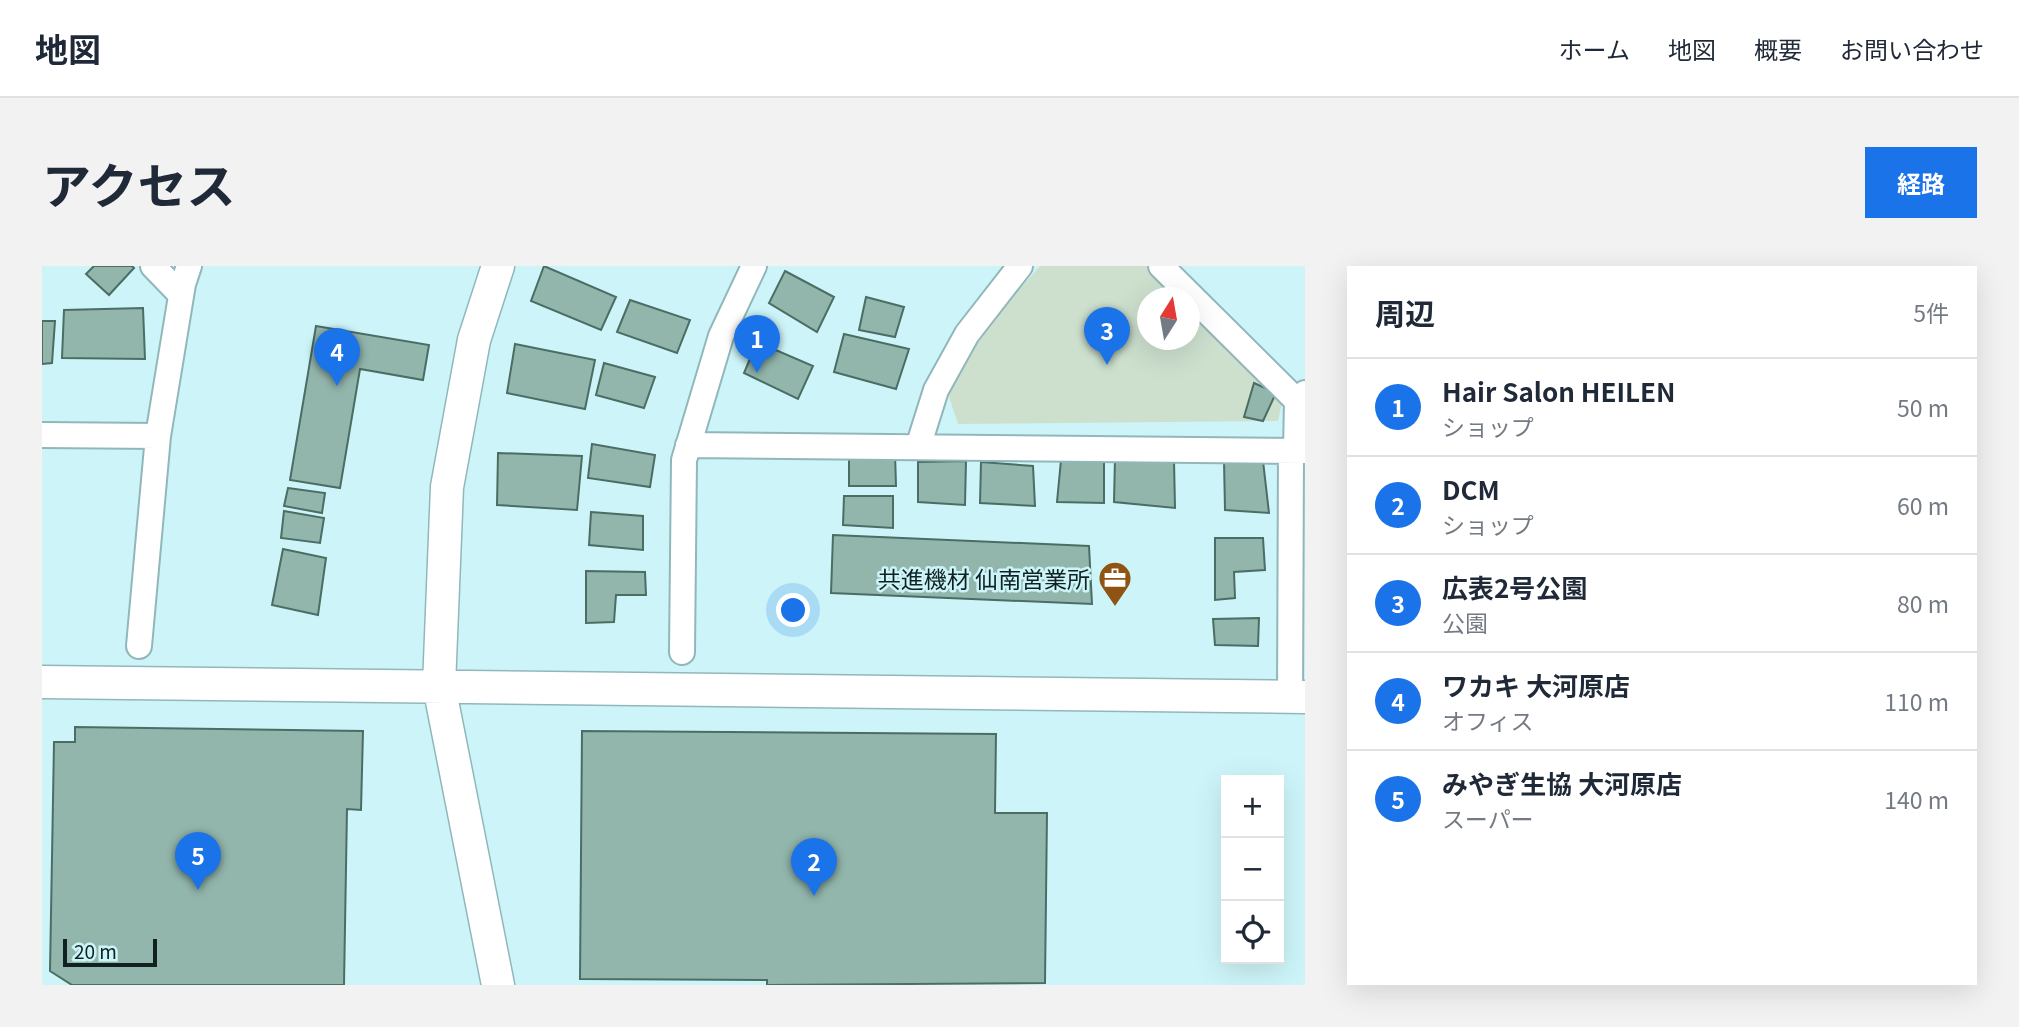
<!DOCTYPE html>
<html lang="ja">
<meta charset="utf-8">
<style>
:root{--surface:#fff;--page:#f2f2f3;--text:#1f2937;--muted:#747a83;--line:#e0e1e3;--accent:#1a73e8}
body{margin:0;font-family:Georgia,"Noto Sans JP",serif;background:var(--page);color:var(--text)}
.controls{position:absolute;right:21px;bottom:21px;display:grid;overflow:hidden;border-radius:0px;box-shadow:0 7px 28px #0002}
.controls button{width:63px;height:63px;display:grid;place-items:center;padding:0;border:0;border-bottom:2px solid var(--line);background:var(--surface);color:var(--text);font:35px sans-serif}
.compass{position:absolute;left:1095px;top:21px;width:63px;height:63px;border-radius:50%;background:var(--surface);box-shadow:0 7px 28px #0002;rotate:11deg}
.scale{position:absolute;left:21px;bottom:18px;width:94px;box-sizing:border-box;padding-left:7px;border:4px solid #112122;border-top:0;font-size:19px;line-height:24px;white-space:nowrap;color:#112122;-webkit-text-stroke:5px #cdf5f9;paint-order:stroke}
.you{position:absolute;left:752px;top:345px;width:24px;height:24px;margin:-18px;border:5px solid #fff;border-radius:50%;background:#1a73e8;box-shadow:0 0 0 10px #1a73e833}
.badge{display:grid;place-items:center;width:46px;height:46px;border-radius:50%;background:var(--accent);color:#fff;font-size:23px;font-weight:700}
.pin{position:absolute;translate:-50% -58px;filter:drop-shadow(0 2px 4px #0008)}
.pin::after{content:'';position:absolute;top:37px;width:24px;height:21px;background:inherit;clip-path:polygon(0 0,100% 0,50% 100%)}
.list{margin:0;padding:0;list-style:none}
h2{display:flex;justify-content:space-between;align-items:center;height:91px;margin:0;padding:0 28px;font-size:30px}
h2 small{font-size:23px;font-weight:400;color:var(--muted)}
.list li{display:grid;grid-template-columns:46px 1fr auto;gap:21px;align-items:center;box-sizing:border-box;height:98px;padding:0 28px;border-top:2px solid var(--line)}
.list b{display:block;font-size:26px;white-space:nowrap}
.list p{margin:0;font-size:23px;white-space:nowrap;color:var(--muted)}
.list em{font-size:23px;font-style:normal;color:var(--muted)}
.icon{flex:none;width:38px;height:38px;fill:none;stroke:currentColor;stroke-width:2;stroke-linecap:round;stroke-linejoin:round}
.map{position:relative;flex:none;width:1263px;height:719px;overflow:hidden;border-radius:0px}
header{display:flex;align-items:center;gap:42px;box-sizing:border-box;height:98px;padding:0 35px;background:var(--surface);border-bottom:2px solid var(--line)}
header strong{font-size:33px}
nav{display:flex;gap:38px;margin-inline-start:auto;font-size:24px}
.intro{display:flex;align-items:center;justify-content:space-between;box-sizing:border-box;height:168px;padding:0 42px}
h1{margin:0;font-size:49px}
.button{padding:18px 32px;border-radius:0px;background:var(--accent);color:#fff;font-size:24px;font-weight:700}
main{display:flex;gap:42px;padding:0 42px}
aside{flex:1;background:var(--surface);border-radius:0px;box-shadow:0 7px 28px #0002}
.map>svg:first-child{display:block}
.green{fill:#cde0ce}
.building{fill:#92b6ac;stroke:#4b6d63;stroke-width:2}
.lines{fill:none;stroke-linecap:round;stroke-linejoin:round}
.minor-casing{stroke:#91b7bb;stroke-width:28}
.tertiary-casing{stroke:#91b7bb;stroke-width:35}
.minor{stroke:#fff;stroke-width:24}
.tertiary{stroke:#fff;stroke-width:32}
.labels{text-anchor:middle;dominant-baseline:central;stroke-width:5;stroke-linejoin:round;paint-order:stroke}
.poi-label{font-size:23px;fill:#112122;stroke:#cdf5f9;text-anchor:end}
</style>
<header>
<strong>地図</strong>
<nav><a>ホーム</a><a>地図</a><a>概要</a><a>お問い合わせ</a></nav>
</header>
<div class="intro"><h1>アクセス</h1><a class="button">経路</a></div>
<main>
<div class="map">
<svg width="1263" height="719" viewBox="0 0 1263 719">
<rect width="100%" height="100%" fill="#cdf5f9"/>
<path class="green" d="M 998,0 L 1110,0 L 1141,31 L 1106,32 L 1106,74 L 1148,74 L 1148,38 L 1241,132 L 1236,155 L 916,158 L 905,125 L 952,52 Z"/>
<path class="building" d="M 52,0 L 90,0 L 92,2 L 67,29 L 44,8 Z
M 502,0 L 574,31 L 559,64 L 489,35 Z
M 743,5 L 792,31 L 775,66 L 727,37 Z
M 824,31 L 862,41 L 853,71 L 817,64 Z
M 588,34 L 648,54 L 635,87 L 575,66 Z
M 101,42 L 103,93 L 20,92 L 22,44 Z
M 0,55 L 13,55 L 10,97 L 0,98 Z
M 274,60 L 387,79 L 381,114 L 318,103 L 298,222 L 248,214 Z
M 802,68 L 867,83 L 854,123 L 792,106 Z
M 715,76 L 771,100 L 756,133 L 702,107 Z
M 473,78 L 553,94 L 543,143 L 465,127 Z
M 562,97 L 613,111 L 602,142 L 554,129 Z
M 1212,117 L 1234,127 L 1221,155 L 1202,151 Z
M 550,178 L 613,189 L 608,221 L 546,212 Z
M 456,187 L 540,190 L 535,244 L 455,239 Z
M 853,187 L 854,220 L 807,220 L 807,191 Z
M 1073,192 L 1132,194 L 1133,242 L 1072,236 Z
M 1019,194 L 1062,196 L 1062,237 L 1015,236 Z
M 924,195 L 923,239 L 876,236 L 876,196 Z
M 1182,195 L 1221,195 L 1227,247 L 1183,244 Z
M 939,196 L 991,200 L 993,240 L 938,237 Z
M 246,222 L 283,227 L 280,247 L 242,240 Z
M 802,230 L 851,230 L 851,262 L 801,259 Z
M 242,245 L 282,252 L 278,277 L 239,272 Z
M 549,246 L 601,250 L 601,284 L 547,279 Z
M 791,269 L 1047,280 L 1050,338 L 789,327 Z
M 1173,272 L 1221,272 L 1223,304 L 1192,306 L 1193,332 L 1173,334 Z
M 241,283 L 284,292 L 276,349 L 230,339 Z
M 544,305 L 603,306 L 604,329 L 574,329 L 572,356 L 544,357 Z
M 1217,352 L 1216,380 L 1173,379 L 1171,353 Z
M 33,461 L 321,465 L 319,544 L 305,543 L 302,719 L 30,719 L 8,705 L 12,476 L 33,476 Z
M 540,465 L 954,468 L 953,547 L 1005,547 L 1003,717 L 725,719 L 725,714 L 538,713 Z"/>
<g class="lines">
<defs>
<path id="minor" d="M 111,0 L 139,29
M 1119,0 L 1255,135
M 0,169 L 116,170
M 646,179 L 1263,185
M 876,181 L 894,124 L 925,68 L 978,0
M 1254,185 L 1255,135 L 1263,127
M 97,380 L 116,170 L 141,18 L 147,0
M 640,386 L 642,194 L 679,70 L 712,0
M 1248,431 L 1249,185"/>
<path id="tertiary" d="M 456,0 L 432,74 L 405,221 L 397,420 L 456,719
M 0,416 L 1263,431"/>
</defs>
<use href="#minor" class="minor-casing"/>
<use href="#tertiary" class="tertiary-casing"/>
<use href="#minor" class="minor"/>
<use href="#tertiary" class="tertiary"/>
</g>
<defs>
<symbol id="office-pin" viewBox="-11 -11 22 30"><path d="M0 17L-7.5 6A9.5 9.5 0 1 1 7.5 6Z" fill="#8f5313" stroke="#cdf5f9"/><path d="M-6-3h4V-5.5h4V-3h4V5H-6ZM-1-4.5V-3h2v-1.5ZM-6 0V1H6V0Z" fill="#fff"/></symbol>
</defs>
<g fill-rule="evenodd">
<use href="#office-pin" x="1054" y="293" width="38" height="52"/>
</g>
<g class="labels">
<g class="poi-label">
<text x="1048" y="312">共進機材 仙南営業所</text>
</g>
</g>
</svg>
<div class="controls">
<button>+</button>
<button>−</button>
<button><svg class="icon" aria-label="locate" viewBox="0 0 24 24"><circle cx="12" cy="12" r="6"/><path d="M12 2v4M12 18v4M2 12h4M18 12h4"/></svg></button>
</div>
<svg class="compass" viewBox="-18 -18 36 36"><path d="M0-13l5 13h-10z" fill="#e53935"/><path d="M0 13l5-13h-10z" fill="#747a83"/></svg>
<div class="scale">20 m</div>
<div class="you"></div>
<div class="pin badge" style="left:715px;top:107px">1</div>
<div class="pin badge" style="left:772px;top:630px">2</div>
<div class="pin badge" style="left:1065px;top:99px">3</div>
<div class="pin badge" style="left:295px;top:120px">4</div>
<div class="pin badge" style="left:156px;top:624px">5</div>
</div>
<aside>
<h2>周辺<small>5件</small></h2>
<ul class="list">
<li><span class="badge">1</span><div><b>Hair Salon HEILEN</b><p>ショップ</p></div><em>50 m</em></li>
<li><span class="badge">2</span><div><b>DCM</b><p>ショップ</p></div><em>60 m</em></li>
<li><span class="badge">3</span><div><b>広表2号公園</b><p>公園</p></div><em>80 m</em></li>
<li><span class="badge">4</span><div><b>ワカキ 大河原店</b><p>オフィス</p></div><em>110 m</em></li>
<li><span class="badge">5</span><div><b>みやぎ生協 大河原店</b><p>スーパー</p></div><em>140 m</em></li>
</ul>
</aside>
</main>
